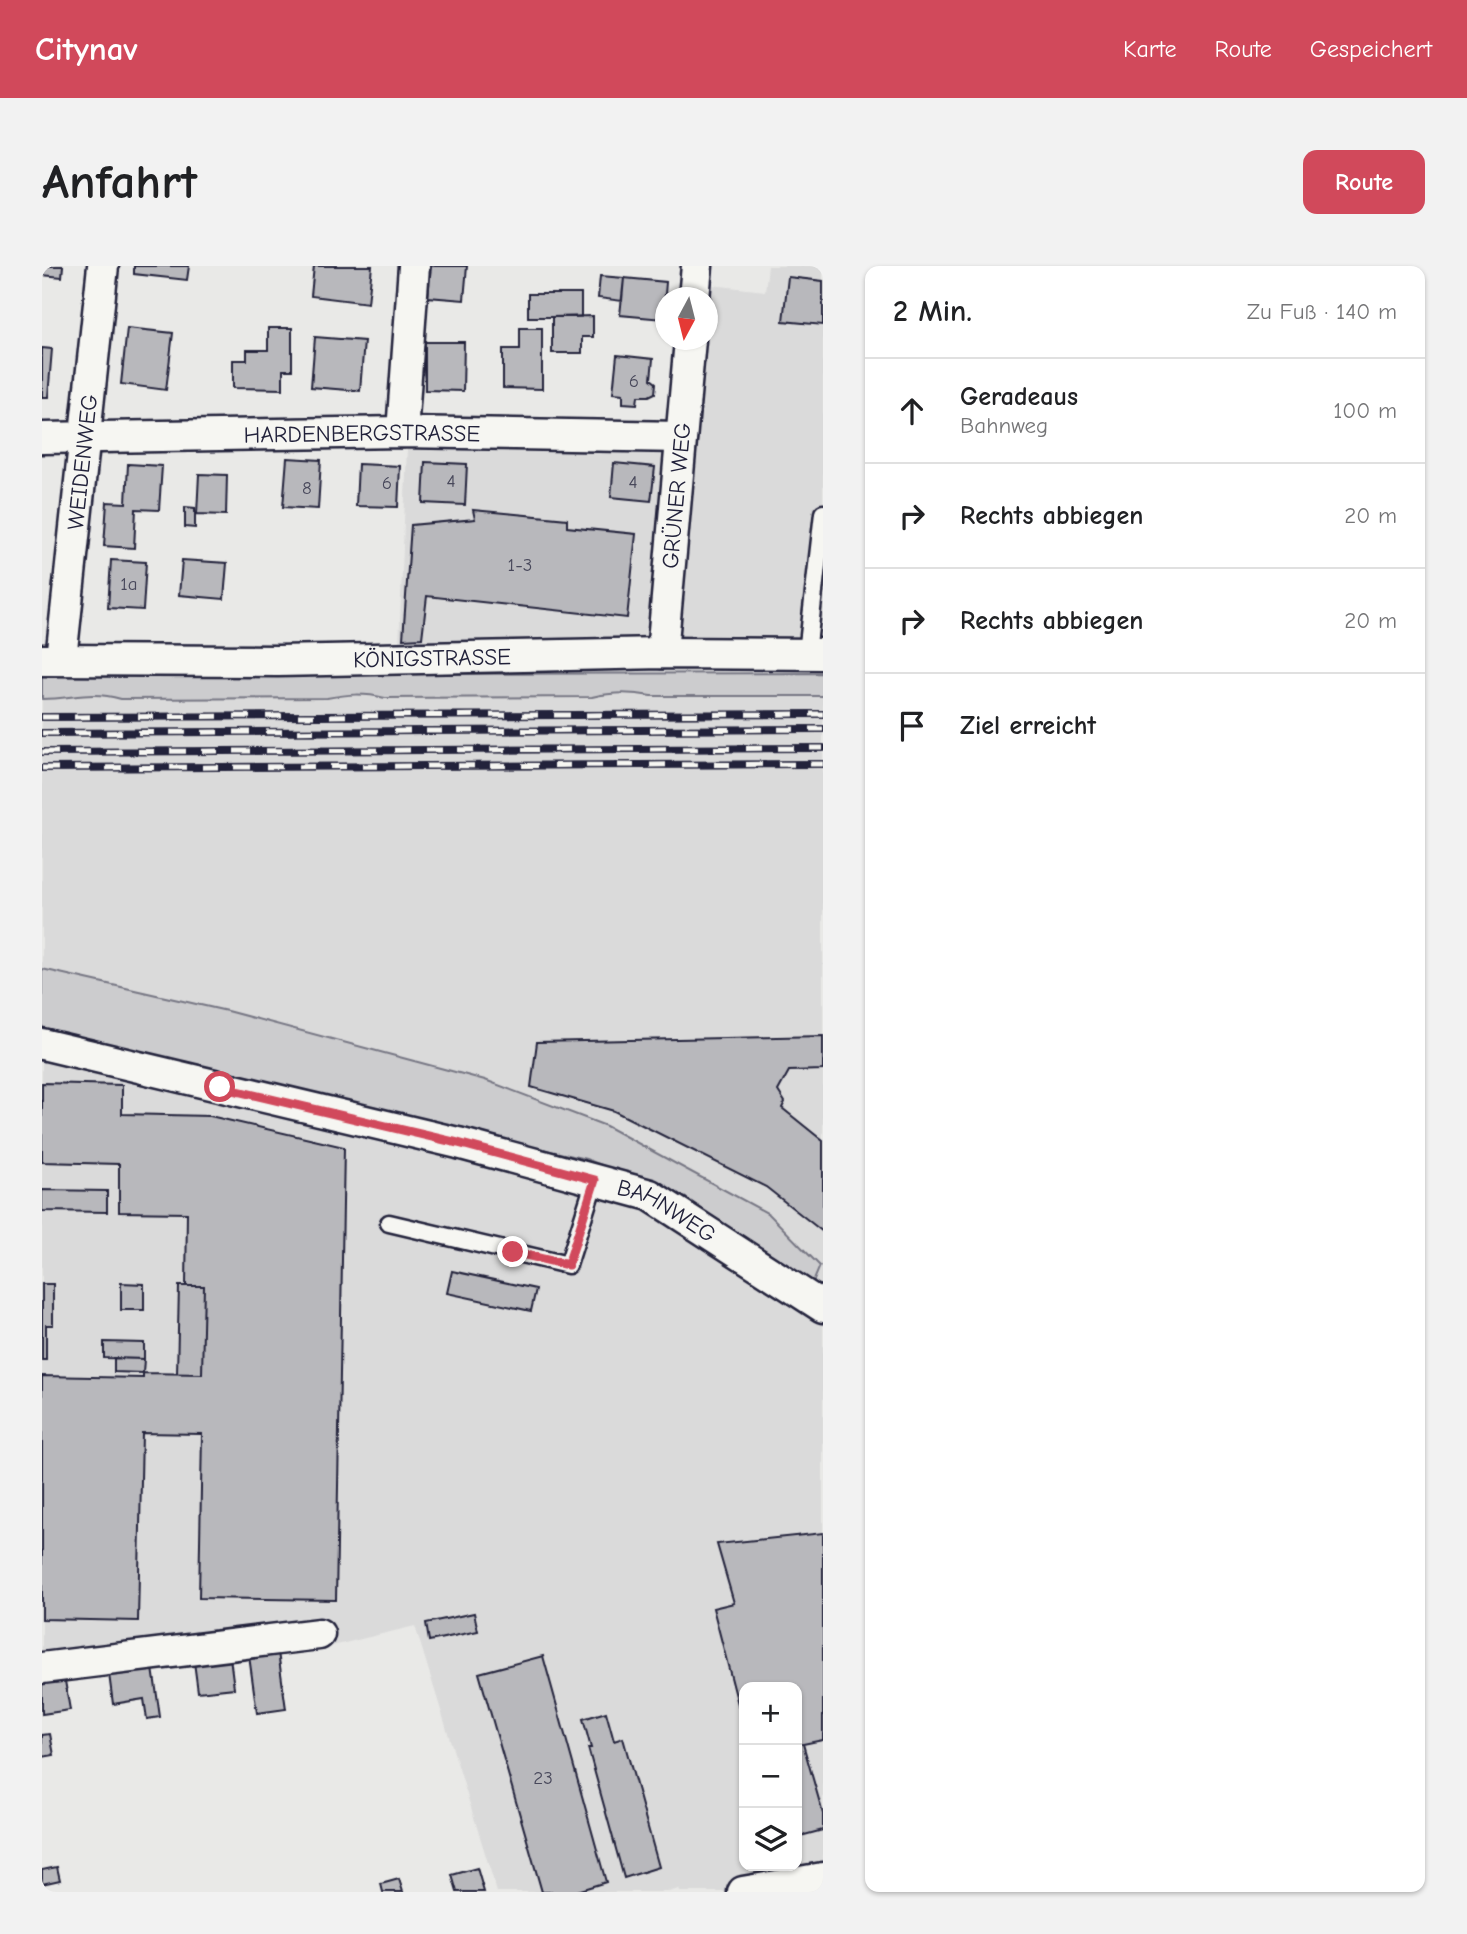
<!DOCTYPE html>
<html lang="de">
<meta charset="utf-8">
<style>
:root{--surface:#fff;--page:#f2f2f2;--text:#202124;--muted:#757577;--line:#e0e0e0;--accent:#d1495b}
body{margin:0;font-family:"Comic Neue",sans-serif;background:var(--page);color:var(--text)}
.controls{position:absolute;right:21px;bottom:21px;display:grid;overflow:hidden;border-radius:14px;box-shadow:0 2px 5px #0004}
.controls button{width:63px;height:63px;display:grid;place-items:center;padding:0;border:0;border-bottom:2px solid var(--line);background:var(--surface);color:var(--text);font:35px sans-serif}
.compass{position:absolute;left:613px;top:21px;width:63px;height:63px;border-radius:50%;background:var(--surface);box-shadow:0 2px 5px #0004;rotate:187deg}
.stop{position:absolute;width:21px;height:21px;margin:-16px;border:5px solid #d1495b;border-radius:50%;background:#fff}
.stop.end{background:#d1495b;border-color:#fff;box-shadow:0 2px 7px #0008}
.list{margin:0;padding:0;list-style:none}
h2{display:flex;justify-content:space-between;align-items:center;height:91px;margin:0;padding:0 28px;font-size:30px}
h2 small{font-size:23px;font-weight:400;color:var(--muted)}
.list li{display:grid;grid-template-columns:46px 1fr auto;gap:21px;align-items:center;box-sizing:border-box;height:105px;padding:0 28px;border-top:2px solid var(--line)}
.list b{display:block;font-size:26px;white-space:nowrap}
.list p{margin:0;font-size:23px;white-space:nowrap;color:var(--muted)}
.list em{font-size:23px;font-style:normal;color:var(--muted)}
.icon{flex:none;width:38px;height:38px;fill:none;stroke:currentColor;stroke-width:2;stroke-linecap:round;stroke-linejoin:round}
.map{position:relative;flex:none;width:781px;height:1626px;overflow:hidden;border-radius:14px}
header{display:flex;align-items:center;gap:42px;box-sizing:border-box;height:98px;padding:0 35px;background:var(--accent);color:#fff}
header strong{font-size:33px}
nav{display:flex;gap:38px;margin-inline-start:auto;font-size:24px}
.intro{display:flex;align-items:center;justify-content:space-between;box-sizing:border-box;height:168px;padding:0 42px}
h1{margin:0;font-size:49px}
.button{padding:18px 32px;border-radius:14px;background:var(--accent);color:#fff;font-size:24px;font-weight:700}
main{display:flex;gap:42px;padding:0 42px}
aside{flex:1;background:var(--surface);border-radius:14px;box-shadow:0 2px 5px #0004}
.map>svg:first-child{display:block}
.built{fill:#dadada;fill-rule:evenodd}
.green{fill:#ccccce;stroke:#777784;stroke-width:2}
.building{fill:#b8b8bc;stroke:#22223b;stroke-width:2}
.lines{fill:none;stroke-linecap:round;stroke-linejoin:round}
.service-casing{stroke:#22223b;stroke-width:21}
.minor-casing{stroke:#22223b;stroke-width:35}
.service{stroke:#f6f6f2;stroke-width:16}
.minor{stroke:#f6f6f2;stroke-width:30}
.rail-casing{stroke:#22223b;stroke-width:8}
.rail{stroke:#f6f6f2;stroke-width:5;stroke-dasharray:16;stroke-linecap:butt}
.route{stroke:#d1495b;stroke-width:9}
.labels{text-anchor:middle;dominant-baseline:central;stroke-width:5;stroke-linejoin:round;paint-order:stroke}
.number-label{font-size:19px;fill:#48485b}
.street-label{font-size:23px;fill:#22223b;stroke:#f6f6f2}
</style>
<header>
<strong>Citynav</strong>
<nav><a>Karte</a><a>Route</a><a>Gespeichert</a></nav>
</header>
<div class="intro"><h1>Anfahrt</h1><a class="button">Route</a></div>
<main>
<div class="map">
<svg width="781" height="1626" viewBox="0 0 781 1626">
<rect width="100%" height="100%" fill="#e9e9e7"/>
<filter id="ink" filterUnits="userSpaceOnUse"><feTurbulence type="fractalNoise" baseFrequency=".0143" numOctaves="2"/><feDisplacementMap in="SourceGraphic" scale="14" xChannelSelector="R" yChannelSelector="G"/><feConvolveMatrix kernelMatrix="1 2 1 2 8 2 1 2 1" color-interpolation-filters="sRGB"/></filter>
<g filter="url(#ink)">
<path class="built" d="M 726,0 L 781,0 L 781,407 L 356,407 L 365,182 L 633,180 L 645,74 L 666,74 L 666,32 L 651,17 L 723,25 Z
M 590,426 L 609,430 L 781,430 L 781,1626 L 638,1626 L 637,1623 L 626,1626 L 455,1626 L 373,1360 L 286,1381 L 286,1358 L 0,1389 L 0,770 L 544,893 L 644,932 L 768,1024 L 778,1000 L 727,948 L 564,860 L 443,814 L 185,745 L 0,703 L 0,433 L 20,433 L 40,428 L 60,428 L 79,433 L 285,432 L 305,428 L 325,427 L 343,432 L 550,431 L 570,427 ZM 702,1421 L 755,1421 L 755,1600 L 702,1600 Z"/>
<path class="green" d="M 781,407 L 781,430 L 609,430 C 588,426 571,426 550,431 L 343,432 C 322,427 306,428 285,432 L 79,433 C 46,424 32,433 0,433 L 0,409 Z
M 0,703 L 185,745 L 443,814 L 564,860 L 727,948 L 778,1000 L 768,1024 L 644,932 L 544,893 L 0,770 Z"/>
<path class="building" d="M 0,0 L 21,0 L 20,11 L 0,9 Z
M 92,0 L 147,0 L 145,14 L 92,8 Z
M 272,0 L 330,0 L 326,37 L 269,30 Z
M 389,0 L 425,0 L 422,34 L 386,31 Z
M 558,10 L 582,12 L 580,35 L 556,32 Z
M 746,11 L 781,15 L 781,59 L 741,55 Z
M 582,12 L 624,16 L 621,53 L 578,49 Z
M 486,28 L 539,28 L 539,51 L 486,51 Z
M 551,50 L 551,71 L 540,71 L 540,87 L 510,87 L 510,51 Z
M 85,62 L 131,67 L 124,124 L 79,118 Z
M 226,62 L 250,62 L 250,104 L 241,104 L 241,123 L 191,122 L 191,94 L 205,94 L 205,84 L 226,84 Z
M 478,62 L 500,62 L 500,123 L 461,122 L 461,83 L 478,83 Z
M 273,71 L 322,75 L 318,125 L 269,121 Z
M 383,76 L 422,76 L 421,125 L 383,124 Z
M 0,82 L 10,83 L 6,131 L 0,131 Z
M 575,89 L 611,93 L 609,113 L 614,117 L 613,127 L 607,130 L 596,130 L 595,138 L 581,137 L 581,128 L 571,127 Z
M 245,192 L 279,194 L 276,243 L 241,241 Z
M 383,196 L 425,198 L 423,239 L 381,237 Z
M 572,197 L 613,201 L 609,235 L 569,231 Z
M 86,198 L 120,200 L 117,244 L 94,243 L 92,282 L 62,280 L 65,236 L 84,237 Z
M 316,198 L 358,200 L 356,241 L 314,240 Z
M 157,208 L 185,209 L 184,249 L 155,248 Z
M 143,241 L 153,242 L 153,262 L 143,261 Z
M 431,244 L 525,253 L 525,261 L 594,268 L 585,352 L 385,330 L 380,372 L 361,373 L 369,259 L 433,253 Z
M 69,294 L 104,296 L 101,344 L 66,342 Z
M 140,294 L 185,297 L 182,333 L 137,329 Z
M 781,770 L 781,804 L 747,805 L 736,825 L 743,836 L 740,842 L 781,875 L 781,966 L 724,921 L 572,845 L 489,821 L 495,776 Z
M 0,817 L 80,819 L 80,848 L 168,850 L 302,881 L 294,1334 L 157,1332 L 160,1168 L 100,1167 L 96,1355 L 0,1353 L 0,1110 L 101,1112 L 101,1107 L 160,1108 L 162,1020 L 144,1020 L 145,947 L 77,946 L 77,898 L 0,896 Z
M 0,924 L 65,925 L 65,946 L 0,945 Z
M 410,1005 L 494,1023 L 489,1045 L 405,1027 Z
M 79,1017 L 102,1018 L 102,1044 L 79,1044 Z
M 0,1018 L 11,1018 L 11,1059 L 4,1059 L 4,1094 L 0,1094 Z
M 137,1020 L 162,1020 L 160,1108 L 135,1108 Z
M 62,1076 L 102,1077 L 102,1093 L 62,1092 Z
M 72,1092 L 102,1093 L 101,1107 L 72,1106 Z
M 781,1267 L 781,1474 L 761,1478 L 781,1548 L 781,1564 L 755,1571 L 755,1421 L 702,1421 L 702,1461 L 671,1342 L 692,1337 L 675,1278 Z
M 432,1347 L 436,1365 L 387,1375 L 384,1357 Z
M 236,1386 L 244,1443 L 215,1447 L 207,1390 Z
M 501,1390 L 564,1616 L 531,1626 L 500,1626 L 437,1407 Z
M 188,1391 L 192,1422 L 156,1426 L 152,1396 Z
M 111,1402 L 118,1451 L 105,1453 L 102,1433 L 71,1438 L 67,1408 Z
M 22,1409 L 28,1444 L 0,1448 L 0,1413 Z
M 564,1446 L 572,1475 L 581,1472 L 617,1601 L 582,1612 L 546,1482 L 549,1482 L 541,1453 Z
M 8,1468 L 12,1489 L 0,1491 L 0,1469 Z
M 15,1601 L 18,1614 L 0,1618 L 0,1604 Z
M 435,1602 L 442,1626 L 415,1626 L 410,1609 Z
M 357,1613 L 361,1626 L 341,1626 L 339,1618 Z"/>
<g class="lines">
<defs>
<path id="service" d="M 765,387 L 781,247
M 347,957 L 526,999 L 553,914"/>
<g id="minor">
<path d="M 652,32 L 655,0"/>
<path d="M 360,166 L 372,0"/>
<path id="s1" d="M 0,172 L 360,166 L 639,171"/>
<path id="s2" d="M 620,387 L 648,74"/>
<path id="s3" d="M 19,393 L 61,0"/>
<path id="s4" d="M 0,394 L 236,395 L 620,387 L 781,388"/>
<path id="s5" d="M 0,778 L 416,877 L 608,929 L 781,1041"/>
<path d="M 0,1402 L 277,1368"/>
<path d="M 701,1626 L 781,1612"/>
</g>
</defs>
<use href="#service" class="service-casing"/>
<use href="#minor" class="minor-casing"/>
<use href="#service" class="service"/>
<use href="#minor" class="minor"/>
<defs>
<path id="rail" d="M 0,451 L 781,448
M 0,467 L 781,463
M 0,486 L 781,482
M 0,502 L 781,498"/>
</defs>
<use href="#rail" class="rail-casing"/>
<use href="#rail" class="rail"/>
</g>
</g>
<g class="lines" filter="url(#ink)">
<path class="route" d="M 178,821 L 416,877 L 553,914 L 526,999 L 471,986"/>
</g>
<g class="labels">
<g class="number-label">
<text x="592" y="115">6</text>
<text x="409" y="215">4</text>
<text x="591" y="216">4</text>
<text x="345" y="217">6</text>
<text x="265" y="222">8</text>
<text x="478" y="299">1-3</text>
<text x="87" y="318">1a</text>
<text x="501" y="1512">23</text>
</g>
<g class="street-label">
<text stroke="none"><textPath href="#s1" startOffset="320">HARDENBERGSTRASSE</textPath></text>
<text stroke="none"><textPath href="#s3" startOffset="198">WEIDENWEG</textPath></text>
<text stroke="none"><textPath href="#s2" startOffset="158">GRÜNER WEG</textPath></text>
<text stroke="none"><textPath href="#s4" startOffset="390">KÖNIGSTRASSE</textPath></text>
<text stroke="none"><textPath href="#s5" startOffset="648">BAHNWEG</textPath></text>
</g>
</g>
</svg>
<div class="controls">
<button>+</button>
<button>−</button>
<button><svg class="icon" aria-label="layers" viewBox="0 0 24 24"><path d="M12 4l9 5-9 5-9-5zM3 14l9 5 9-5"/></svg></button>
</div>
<svg class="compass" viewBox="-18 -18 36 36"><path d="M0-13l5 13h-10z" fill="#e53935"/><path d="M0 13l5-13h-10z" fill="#757577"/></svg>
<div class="stop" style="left:178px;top:821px"></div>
<div class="stop end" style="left:471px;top:986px"></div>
</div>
<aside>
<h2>2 Min.<small>Zu Fuß · 140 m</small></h2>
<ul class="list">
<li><svg class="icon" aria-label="ahead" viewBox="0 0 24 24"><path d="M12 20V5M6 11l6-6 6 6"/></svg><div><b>Geradeaus</b><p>Bahnweg</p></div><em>100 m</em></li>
<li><svg class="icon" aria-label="right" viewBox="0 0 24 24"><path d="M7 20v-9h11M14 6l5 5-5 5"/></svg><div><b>Rechts abbiegen</b></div><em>20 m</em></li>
<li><svg class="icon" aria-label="right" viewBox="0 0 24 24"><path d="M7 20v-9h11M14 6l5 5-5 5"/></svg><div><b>Rechts abbiegen</b></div><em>20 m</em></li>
<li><svg class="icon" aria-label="arrive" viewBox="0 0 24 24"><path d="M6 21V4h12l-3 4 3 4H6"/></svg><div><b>Ziel erreicht</b></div></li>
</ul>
</aside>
</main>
